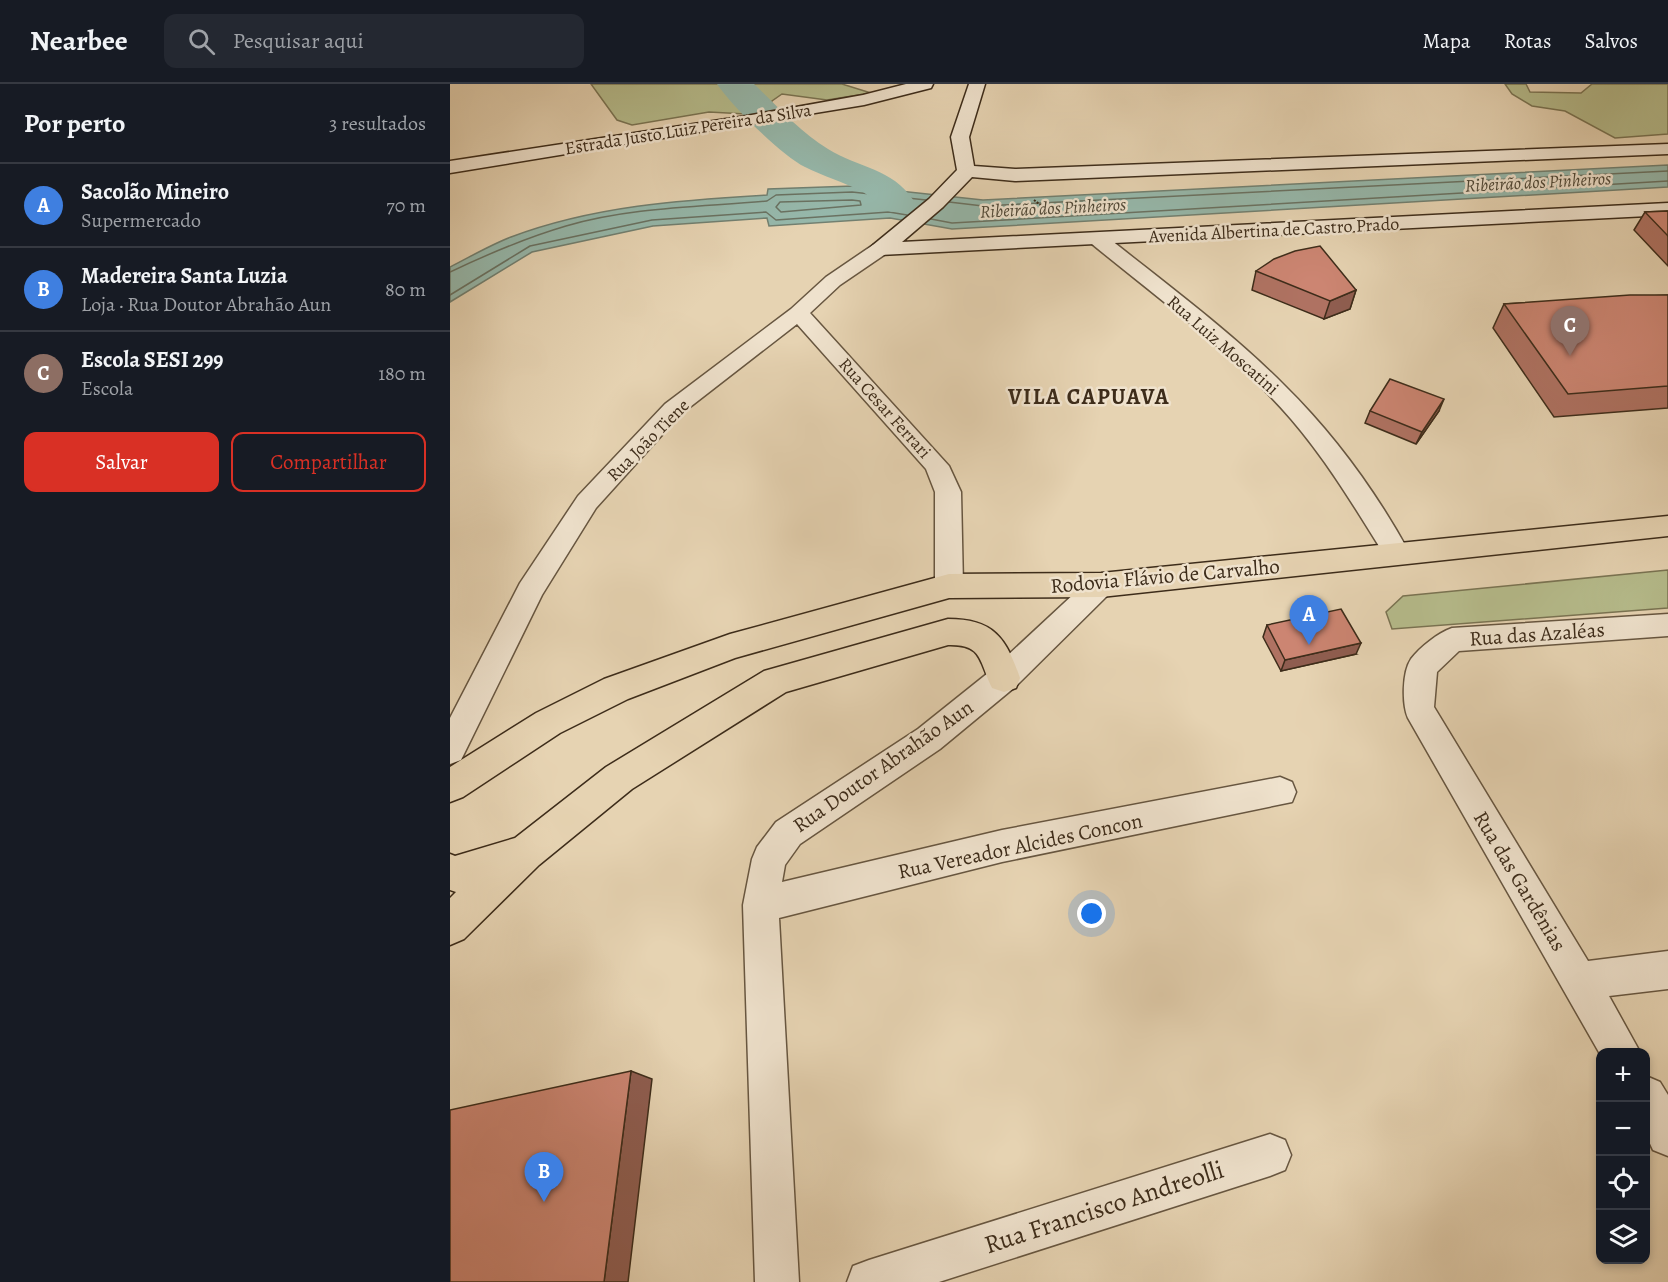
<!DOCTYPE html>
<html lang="pt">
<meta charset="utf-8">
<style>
:root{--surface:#171b24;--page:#242831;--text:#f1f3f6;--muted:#9ea1a6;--line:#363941;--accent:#d93025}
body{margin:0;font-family:Alegreya,serif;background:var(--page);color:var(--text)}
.controls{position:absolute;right:18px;bottom:18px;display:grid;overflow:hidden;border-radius:12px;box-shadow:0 3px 9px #0003}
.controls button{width:54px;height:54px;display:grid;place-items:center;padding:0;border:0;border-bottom:2px solid var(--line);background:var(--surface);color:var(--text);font:30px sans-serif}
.you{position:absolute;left:642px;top:830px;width:21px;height:21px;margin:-15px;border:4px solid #fff;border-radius:50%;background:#1a73e8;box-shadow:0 0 0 9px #1a73e833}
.badge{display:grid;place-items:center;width:39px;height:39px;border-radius:50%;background:var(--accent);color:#fff;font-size:20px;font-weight:700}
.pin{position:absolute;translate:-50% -50px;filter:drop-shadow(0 2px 3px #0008)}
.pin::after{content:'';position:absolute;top:32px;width:21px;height:18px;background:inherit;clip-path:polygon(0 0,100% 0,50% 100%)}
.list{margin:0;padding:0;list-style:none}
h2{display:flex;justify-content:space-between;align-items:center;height:78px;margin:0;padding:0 24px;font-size:26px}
h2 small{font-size:20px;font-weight:400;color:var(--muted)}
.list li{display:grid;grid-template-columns:39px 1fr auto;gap:18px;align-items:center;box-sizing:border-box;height:84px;padding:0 24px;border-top:2px solid var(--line)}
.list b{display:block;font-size:22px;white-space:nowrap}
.list p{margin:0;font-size:20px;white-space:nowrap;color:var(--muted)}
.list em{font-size:20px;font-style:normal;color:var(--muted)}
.actions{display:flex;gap:12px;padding:18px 24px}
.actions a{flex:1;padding:14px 0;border:2px solid var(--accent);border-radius:12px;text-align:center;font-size:21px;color:var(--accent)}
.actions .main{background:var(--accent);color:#fff}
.icon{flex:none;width:33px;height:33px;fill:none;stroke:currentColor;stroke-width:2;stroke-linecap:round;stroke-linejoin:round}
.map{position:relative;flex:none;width:1218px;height:1198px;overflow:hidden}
header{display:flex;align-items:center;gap:36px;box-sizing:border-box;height:84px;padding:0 30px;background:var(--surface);border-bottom:2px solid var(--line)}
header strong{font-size:28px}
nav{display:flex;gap:33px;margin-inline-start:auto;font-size:21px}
.search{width:420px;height:54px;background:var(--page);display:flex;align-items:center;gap:15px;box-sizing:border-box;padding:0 21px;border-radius:12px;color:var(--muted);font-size:22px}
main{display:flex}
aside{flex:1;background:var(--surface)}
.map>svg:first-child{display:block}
.green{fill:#b6bc8c;stroke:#7a7453;stroke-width:1.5}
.water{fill:#96b8ab;stroke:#728071;stroke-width:1.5}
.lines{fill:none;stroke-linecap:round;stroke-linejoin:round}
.shore{stroke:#6a7262;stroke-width:1.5}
.river{fill:#96b8ab;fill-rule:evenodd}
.minor-casing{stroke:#675640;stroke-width:3}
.secondary-casing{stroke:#3d2c1a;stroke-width:3}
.primary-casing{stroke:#3d2c1a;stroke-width:3}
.path{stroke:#3d2c1a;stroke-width:2;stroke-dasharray:2 1.5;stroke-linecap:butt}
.minor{fill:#efe2cd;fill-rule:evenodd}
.secondary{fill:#efe2cd;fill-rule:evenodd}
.primary{fill:#e6d3b2;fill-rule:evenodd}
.wall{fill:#af7262;stroke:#3d2c1a;stroke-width:1.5}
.shaded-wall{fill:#8f5d50;stroke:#3d2c1a;stroke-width:1.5}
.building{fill:#cc8572;stroke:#3d2c1a;stroke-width:1.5}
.labels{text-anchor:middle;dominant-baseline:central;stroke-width:5;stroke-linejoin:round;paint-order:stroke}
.far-street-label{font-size:18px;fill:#3d2c1a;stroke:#efe2cd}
.far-water-label{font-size:18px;font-style:italic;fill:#4f4837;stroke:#efe2cd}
.street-label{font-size:21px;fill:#3d2c1a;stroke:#efe2cd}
.far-district-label{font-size:22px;font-weight:bold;letter-spacing:1.5px;fill:#3d2c1a;stroke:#efe2cd}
.near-street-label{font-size:26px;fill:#3d2c1a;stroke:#efe2cd}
</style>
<header>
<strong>Nearbee</strong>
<div class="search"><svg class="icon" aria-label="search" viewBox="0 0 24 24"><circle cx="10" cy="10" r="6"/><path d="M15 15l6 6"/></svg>Pesquisar aqui</div>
<nav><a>Mapa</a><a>Rotas</a><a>Salvos</a></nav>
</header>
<main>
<aside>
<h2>Por perto<small>3 resultados</small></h2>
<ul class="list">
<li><span class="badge" style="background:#3f7fe0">A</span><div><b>Sacolão Mineiro</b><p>Supermercado</p></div><em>70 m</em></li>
<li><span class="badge" style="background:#3f7fe0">B</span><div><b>Madereira Santa Luzia</b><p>Loja · Rua Doutor Abrahão Aun</p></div><em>80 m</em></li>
<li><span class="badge" style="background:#8d6e63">C</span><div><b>Escola SESI 299</b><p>Escola</p></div><em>180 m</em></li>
</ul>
<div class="actions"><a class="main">Salvar</a><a>Compartilhar</a></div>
</aside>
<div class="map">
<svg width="1218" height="1198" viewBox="0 0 1218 1198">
<rect width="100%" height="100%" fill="#e6d3b2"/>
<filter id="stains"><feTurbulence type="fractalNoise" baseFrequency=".00333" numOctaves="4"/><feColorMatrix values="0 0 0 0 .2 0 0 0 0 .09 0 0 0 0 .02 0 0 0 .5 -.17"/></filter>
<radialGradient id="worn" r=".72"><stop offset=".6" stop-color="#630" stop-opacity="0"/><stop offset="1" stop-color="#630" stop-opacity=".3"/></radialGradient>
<path class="green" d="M 141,0 L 392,0 L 421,9 L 377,16 L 332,10 L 322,17 L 316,31 L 259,28 L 182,41 L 167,36 Z
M 1055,0 L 1076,0 L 1080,8 L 1131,9 L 1142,0 L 1218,0 L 1218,50 L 1165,54 L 1115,27 L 1082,22 L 1062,10 Z
M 1218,486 L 1218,524 L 942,545 L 936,528 L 953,512 Z"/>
<path class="water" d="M 1218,81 L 1218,103 L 502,145 L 440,134 L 319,142 L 317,134 L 203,142 L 82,168 L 0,218 L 0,183 C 20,173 40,161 61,153 C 143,122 231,116 317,111 L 318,105 L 403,102 L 533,116 Z"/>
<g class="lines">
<path class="shore" d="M 402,116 L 410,117 L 411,121 L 331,128 L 326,123 L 330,118 Z
M 499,118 L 533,122 L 1218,87
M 481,135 L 502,139 L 1218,97
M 0,188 C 38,170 75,154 116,142 C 180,123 251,123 317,117 L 326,111 L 402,108 L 476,116
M 0,211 L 80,162 L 202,136 L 316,128 L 326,136 L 439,128 L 457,131"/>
<path class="river" d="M 267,0 L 304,0 C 327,22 350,48 378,65 C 410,85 441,83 464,117 L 458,126 C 427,133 433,119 411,107 C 393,98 373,92 355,83 C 331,71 282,22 267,0 Z"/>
<defs>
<path id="minor" d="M 649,150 L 656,152 C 716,200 779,246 834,301 C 883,349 926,408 959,468 L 955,475 L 946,478 L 937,475 C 907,427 878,378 841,335 C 783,268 710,216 642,160 L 640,156 Z
M 430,159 L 437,161 L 440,165 L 437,169 L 390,201 L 360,229 L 499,382 L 511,408 L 513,502 L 509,509 L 499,513 L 489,509 L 485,502 L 485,408 L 476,385 L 347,240 L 231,330 L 146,424 L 92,511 L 11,676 L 0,680 L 0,634 L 70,499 L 128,412 L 215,320 L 341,225 L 376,193 L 423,161 Z
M 651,491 L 661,494 L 665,501 L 661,508 L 565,603 L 490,665 L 350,760 L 335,781 L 332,798 L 552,746 L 830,693 L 842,698 L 846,708 L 842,718 L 552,778 L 329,834 L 349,1198 L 305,1198 L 293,821 L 302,775 L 307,763 L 326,738 L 468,645 L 543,585 L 641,494 Z
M 1218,530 L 1218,552 L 1009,567 L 987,588 L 984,623 L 1138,877 L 1218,867 L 1218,905 L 1159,912 L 1190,968 L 1150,970 L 958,634 C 952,621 952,588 961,575 C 970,563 988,549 1002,544 Z
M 1196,992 L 1210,998 L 1218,1011 L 1218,1072 L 1203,1066 L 1196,1051 Z
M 820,1050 L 835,1056 L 841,1071 L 835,1086 L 820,1092 L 489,1198 L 397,1198 L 403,1182 L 419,1176 Z"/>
<path id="secondary" d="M 456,0 L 483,0 L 481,4 L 414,21 L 0,89 L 0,77 L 296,32 L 413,11 Z
M 519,0 L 535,0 L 519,53 L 524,82 L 565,85 L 1218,60 L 1218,70 L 565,97 L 522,93 L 493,123 L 452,158 L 1218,119 L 1218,131 L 430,171 L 423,169 L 419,165 L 423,161 L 479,115 L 507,86 L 501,53 Z"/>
<path id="primary" d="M 1218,432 L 1218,452 L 651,513 L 499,514 L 285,574 L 178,615 L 110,649 L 13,713 L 0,718 L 0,683 L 86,629 L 154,595 L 280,550 L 499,490 L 651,489 Z
M 498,535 C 544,535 556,554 570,594 L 566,604 L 554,608 L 542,604 C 529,577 533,560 498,561 L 336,608 L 182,705 L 89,781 L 14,855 L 0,861 L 0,814 L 6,808 L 0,806 L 0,770 L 5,772 L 65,754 L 156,683 L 314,587 Z"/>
</defs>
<use href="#minor" class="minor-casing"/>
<use href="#secondary" class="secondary-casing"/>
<use href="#primary" class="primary-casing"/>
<path class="path" d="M 584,116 L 602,130"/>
<use href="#minor" class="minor"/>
<use href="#secondary" class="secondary"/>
<use href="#primary" class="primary"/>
</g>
<path class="wall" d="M 1218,127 L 1218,182 L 1184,146 L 1195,128 Z
M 806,187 L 906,206 L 900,225 L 874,235 L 802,206 Z
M 1218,211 L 1218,324 L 1104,333 L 1043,244 L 1054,220 Z
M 920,327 L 989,327 L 966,360 L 915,339 Z
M 817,541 L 906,570 L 831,587 L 813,553 Z"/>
<path class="shaded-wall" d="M 906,206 L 900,225 L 874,235 L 880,217 Z
M 994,315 L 989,327 L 966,360 L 972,348 Z
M 911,559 L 906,570 L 831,587 L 835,576 Z
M 181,987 L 202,995 L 178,1198 L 154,1198 Z"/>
<path class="building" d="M 1218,127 L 1218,152 L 1195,128 Z
M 870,162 L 906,206 L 880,217 L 806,187 L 824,175 L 845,167 Z
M 1180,211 L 1218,211 L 1218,302 L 1118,310 L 1054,220 Z
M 940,295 L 994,315 L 972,348 L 920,327 Z
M 891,525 L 911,559 L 835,576 L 817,541 Z
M 181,987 L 154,1198 L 0,1198 L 0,1026 Z"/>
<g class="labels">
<g class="far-street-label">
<text transform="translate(238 45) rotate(-9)">Estrada Justo Luiz Pereira da Silva</text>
<text transform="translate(824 146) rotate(-3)">Avenida Albertina de Castro Prado</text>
<text transform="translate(773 261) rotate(41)">Rua Luiz Moscatini</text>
<text transform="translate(435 324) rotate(48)">Rua Cesar Ferrari</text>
<text transform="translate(198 356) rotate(-45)">Rua João Tiene</text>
</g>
<g class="far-water-label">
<text transform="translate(1088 98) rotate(-3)">Ribeirão dos Pinheiros</text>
<text transform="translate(603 124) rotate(-3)">Ribeirão dos Pinheiros</text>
</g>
<g class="street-label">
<text transform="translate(715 492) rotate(-5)">Rodovia Flávio de Carvalho</text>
<text transform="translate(1087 550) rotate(-4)">Rua das Azaléas</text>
<text transform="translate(433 682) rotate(-35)">Rua Doutor Abrahão Aun</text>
<text transform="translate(570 762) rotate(-12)">Rua Vereador Alcides Concon</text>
<text transform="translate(1070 797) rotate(59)">Rua das Gardênias</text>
</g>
<g class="far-district-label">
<text x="639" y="313">VILA CAPUAVA</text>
</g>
<g class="near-street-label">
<text transform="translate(654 1123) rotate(-18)">Rua Francisco Andreolli</text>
</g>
</g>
<rect width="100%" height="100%" filter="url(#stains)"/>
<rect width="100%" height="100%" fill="url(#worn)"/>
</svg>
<div class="controls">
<button>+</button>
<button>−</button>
<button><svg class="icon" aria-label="locate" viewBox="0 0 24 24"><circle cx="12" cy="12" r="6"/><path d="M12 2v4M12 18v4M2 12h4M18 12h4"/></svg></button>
<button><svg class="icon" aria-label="layers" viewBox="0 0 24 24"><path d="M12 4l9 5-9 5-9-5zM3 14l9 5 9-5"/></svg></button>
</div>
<div class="you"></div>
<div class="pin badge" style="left:859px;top:561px;background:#3f7fe0">A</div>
<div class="pin badge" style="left:94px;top:1118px;background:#3f7fe0">B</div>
<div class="pin badge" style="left:1120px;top:272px;background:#8d6e63">C</div>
</div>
</main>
